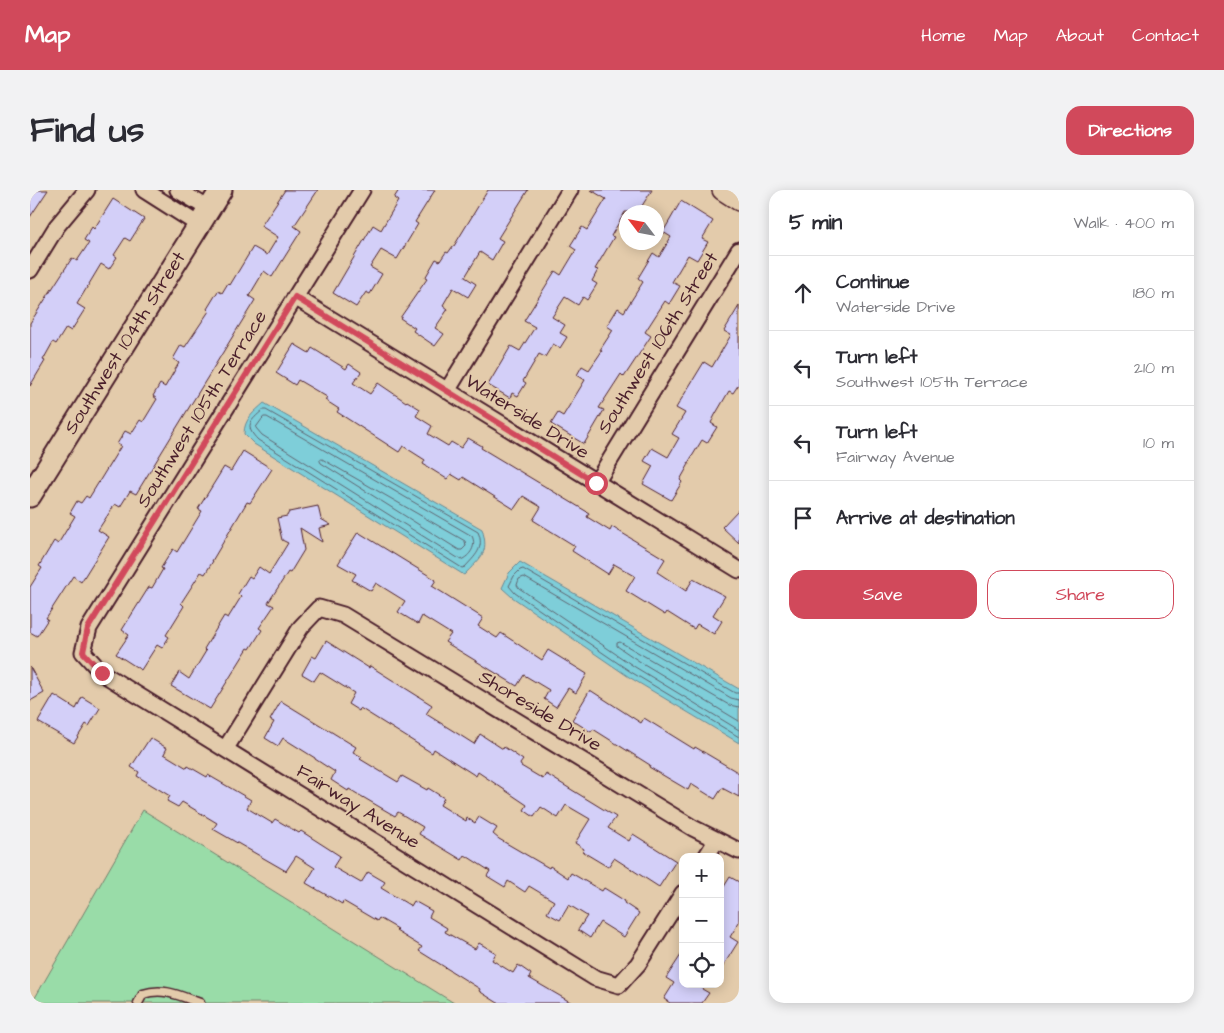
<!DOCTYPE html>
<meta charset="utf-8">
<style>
:root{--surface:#fff;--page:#f2f2f3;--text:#2b2b33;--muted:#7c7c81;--line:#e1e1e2;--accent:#d1495b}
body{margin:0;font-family:"Architects Daughter",sans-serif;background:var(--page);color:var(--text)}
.controls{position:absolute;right:15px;bottom:15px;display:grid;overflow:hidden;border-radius:10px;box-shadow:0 2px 12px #0003}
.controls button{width:45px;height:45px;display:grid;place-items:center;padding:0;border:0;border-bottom:1px solid var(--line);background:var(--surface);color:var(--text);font:25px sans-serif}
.compass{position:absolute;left:589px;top:15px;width:45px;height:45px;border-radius:50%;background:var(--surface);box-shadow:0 2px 12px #0003;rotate:302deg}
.stop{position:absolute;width:15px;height:15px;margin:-11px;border:4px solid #d1495b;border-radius:50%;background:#fff}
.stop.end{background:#d1495b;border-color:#fff;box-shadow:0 1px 5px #0008}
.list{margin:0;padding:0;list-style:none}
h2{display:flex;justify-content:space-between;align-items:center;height:65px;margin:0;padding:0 20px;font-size:21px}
h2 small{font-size:16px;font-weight:400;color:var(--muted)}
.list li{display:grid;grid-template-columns:32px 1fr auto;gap:15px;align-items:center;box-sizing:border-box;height:75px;padding:0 20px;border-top:1px solid var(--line)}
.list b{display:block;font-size:19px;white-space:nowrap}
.list p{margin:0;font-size:16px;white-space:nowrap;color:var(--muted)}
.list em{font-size:16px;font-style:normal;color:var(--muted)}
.actions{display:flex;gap:10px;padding:15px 20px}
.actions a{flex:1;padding:11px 0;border:1px solid var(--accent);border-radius:15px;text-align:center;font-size:18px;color:var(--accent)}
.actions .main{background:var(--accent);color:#fff}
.icon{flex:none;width:28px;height:28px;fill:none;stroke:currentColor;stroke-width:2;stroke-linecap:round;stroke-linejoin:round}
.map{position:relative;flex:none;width:709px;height:813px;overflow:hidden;border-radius:15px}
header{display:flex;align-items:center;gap:30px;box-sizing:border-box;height:70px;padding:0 25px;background:var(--accent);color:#fff}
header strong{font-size:24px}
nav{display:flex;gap:28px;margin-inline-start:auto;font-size:18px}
.intro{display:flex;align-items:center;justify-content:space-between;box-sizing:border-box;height:120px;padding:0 30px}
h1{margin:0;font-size:35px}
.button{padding:12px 22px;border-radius:15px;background:var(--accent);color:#fff;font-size:18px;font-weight:700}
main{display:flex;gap:30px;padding:0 30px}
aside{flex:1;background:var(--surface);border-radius:15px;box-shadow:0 2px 12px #0003}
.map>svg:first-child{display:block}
.green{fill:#99dca8;stroke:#727e6a}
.water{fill:#7eced9;stroke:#698893}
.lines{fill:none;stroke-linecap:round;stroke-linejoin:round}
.shore{stroke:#5f6571;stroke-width:1}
.building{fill:#d3cff8;stroke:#4a1f2b}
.service-casing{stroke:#4a1f2b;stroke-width:11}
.minor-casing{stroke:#4a1f2b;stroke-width:19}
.tertiary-casing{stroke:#4a1f2b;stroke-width:22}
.secondary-casing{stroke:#4a1f2b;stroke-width:25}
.service{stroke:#e3cbab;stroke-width:8}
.minor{stroke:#e3cbab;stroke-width:15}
.tertiary{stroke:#e3cbab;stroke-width:19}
.secondary{stroke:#e3cbab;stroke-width:21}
.route{stroke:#d1495b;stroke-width:6}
.labels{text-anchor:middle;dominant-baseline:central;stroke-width:4;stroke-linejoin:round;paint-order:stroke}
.street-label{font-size:19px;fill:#4a1f2b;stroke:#e3cbab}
</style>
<header>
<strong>Map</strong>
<nav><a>Home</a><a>Map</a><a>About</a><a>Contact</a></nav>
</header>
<div class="intro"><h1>Find us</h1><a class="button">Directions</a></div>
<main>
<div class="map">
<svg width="709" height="813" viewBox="0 0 709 813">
<rect width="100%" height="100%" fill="#e3cbab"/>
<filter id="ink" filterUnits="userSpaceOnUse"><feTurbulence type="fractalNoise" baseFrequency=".02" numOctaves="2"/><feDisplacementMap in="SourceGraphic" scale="10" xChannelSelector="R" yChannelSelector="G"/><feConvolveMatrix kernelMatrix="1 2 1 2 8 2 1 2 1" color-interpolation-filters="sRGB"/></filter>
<g filter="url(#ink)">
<path class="green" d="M 113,620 L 424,813 L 2,813 Z"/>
<path class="water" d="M 234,213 L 452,339 C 460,364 450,368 434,385 L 224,254 L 214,244 C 214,229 224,222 234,213 Z
M 490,372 L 709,499 L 709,553 L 599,487 L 482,407 L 472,398 L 479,383 Z"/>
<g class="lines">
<path class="shore" d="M 233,220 L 236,220 L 448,342 C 455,358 445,366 435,377 L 432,378 L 228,250 C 214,236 220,231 233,220 Z
M 234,227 L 237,227 L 442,346 C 447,356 440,366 431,370 L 232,245 L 226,238 Z
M 292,269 L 435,351 L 436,356 L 432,360 L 429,360 L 291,273 L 290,271 Z
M 709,503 L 705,503 L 493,379 L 490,380 L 484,386 L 479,396 L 485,403 L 601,482 L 709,547
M 709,510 L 701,508 L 494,387 L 489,389 L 487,395 L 489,398 L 605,477 L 709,540
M 709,517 L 699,515 L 590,452 L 587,453 L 587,456 L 609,471 L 709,531"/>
</g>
<path class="building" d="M 0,0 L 18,0 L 0,27 Z
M 255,0 L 288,0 L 264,36 L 271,41 L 242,87 L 234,81 L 219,106 L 225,110 L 106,304 L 100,301 L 90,317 L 85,314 L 68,340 L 79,347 L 51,392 L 43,386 L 16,428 L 18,429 L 7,446 L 0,442 L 0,397 L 12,378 L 9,376 L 24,351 L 28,354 L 45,326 L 40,323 L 47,311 L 51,313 L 56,306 L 59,308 L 91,256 L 87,254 L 95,241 L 101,244 L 110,230 L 113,232 L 127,209 L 123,206 L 130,194 L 135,197 L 149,173 L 143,169 L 151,155 L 155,157 L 179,121 L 177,119 L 188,101 L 192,103 L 198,93 L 200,95 L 223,57 L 237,65 L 248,47 L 231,36 Z
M 369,0 L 405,0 L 385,32 L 388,34 L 367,69 L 351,60 L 340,77 L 352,84 L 340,104 L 336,102 L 326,117 L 303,103 L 343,35 L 351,40 L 368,11 L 364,8 Z
M 458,0 L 498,0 L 468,48 L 473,51 L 462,70 L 450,62 L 435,87 L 446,94 L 438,107 L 423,98 L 413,115 L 418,119 L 405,138 L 414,144 L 405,156 L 383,141 L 385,138 L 370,128 L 397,89 L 395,88 L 406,69 L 410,71 L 416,62 L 418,63 L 423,56 L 424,56 Z
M 561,0 L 622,0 L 608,22 L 595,22 L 581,46 L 584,47 L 565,79 L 568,80 L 562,91 L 567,94 L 557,110 L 553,107 L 548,115 L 535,107 L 522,127 L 535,135 L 530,143 L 537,147 L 530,158 L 523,154 L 515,167 L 509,164 L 493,191 L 496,193 L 488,206 L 482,203 L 480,208 L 458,195 L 481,156 L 490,161 L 505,137 L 494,131 L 525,81 L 531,85 L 546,60 L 540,56 L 552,37 L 557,40 L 576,9 Z
M 83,9 L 114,29 L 100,51 L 95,48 L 84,65 L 87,67 L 79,79 L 71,74 L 47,114 L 55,119 L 41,141 L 36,138 L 26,154 L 23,152 L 13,170 L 15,171 L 0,196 L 0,133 L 42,68 L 47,71 L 59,53 L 54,50 L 62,37 L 64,39 Z
M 651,11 L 683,31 L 672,49 L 678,52 L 667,70 L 658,65 L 642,92 L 650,96 L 639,114 L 635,111 L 615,142 L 621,146 L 594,187 L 591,184 L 569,218 L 574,220 L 554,254 L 521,234 L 528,223 L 533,226 L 555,190 L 547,185 L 552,176 L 559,180 L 572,161 L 570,160 L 583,140 L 577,136 L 588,118 L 594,122 L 613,92 L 608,88 L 623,63 L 629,67 L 641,47 L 633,42 Z
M 709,116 L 709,194 L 703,203 L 699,201 L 685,225 L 681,233 L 687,237 L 677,253 L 672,250 L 658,273 L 659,274 L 650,290 L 652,292 L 641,310 L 613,294 L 623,276 L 614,271 L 622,258 L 638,267 L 649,248 L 642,244 L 655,223 L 646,218 L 674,172 L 682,177 L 701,145 L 694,141 Z
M 264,154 L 279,163 L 282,158 L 316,179 L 319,174 L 331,182 L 323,193 L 340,204 L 348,193 L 376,212 L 377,211 L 390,219 L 386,226 L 402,236 L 398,244 L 418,256 L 421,252 L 431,258 L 438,248 L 452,256 L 451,258 L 559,323 L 557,327 L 580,341 L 582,337 L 635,369 L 627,382 L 656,401 L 663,389 L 695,406 L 683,425 L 692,431 L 684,444 L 667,434 L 664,439 L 637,422 L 635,425 L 596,401 L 605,386 L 584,374 L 578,384 L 542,361 L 545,356 L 503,330 L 511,317 L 493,306 L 484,319 L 433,287 L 431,290 L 421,284 L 417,289 L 393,274 L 395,270 L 373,256 L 369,262 L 307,222 L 309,219 L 295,210 L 297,207 L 268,190 L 265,195 L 246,183 Z
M 213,261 L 242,279 L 220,313 L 217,312 L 182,371 L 183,371 L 175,384 L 171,382 L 151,413 L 154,416 L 136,445 L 139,447 L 132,458 L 127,455 L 111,480 L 86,464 L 99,445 L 92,440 L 119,397 L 122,398 L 133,379 L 131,378 L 143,359 L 147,362 L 172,321 L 168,319 L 194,277 L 201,281 Z
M 288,316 L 291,329 L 301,335 L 289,338 L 292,352 L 270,338 L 274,360 L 260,383 L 258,382 L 238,413 L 244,416 L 229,438 L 232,440 L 220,459 L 218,458 L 180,519 L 141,496 L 149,482 L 159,489 L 176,461 L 174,459 L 194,426 L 198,428 L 211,407 L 208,404 L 219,386 L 222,388 L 229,377 L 239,384 L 258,353 L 252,350 L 247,328 L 257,326 L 259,322 Z
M 709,319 L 709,353 L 692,337 Z
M 328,342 L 406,390 L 402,396 L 453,428 L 448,436 L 467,448 L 471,443 L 512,470 L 518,460 L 557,484 L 546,503 L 538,498 L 526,517 L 514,509 L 519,500 L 494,485 L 487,496 L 415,452 L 421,444 L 392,426 L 388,434 L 368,422 L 375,411 L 346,393 L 341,401 L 322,390 L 326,384 L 308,374 Z
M 296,451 L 339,478 L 340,476 L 402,515 L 396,524 L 425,542 L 444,554 L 450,544 L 473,559 L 474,557 L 493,570 L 490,574 L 491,576 L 513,589 L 516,584 L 586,627 L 578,638 L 599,651 L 603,644 L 646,671 L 629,697 L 584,668 L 578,677 L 553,662 L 554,659 L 545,653 L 560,629 L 536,615 L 528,628 L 511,617 L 504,627 L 494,620 L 497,615 L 448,582 L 446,586 L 404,559 L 402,563 L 330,518 L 329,521 L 318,514 L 324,503 L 290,482 L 284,491 L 272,484 L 282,466 L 286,468 Z
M 0,477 L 14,503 L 0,511 Z
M 560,500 L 611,533 L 614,528 L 664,559 L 665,557 L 709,583 L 709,607 L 692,598 L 685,609 L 661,594 L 658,600 L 619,577 L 620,575 L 563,539 L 561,542 L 542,530 Z
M 24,505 L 46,519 L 52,507 L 70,518 L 59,536 L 56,534 L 44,553 L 8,532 Z
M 251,511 L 326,557 L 323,562 L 332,567 L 330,569 L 368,592 L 372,586 L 397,600 L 398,598 L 414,608 L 410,615 L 436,631 L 437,628 L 445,633 L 449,627 L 467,638 L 463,644 L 469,649 L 519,678 L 520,676 L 538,688 L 541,683 L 572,701 L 574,698 L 595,711 L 594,713 L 609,723 L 594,747 L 570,732 L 560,748 L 548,740 L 557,726 L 539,715 L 530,730 L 517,723 L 524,711 L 499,696 L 495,702 L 478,691 L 475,697 L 457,686 L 460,681 L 435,665 L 432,670 L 389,644 L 393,637 L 368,622 L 365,626 L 319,599 L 318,601 L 301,590 L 305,582 L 285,569 L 285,568 L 253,548 L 248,556 L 235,548 L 244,532 L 240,530 Z
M 120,548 L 137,558 L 134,564 L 157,578 L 158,576 L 177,587 L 178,585 L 221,610 L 217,618 L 242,633 L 245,629 L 269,643 L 271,641 L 310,666 L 303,677 L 331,693 L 338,682 L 355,692 L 351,698 L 381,716 L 384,711 L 402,721 L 399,727 L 417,738 L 415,742 L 445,759 L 449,753 L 466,763 L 462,770 L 483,783 L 488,775 L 501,784 L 499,788 L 542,813 L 468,813 L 449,801 L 450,799 L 389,761 L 392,757 L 366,741 L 368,739 L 349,728 L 347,731 L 313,711 L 312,714 L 276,693 L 285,678 L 266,666 L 256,681 L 183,639 L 187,633 L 152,612 L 148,617 L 137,611 L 140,606 L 107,586 L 109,582 L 101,577 Z
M 700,687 L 709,692 L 709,732 L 700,747 L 708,752 L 690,781 L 690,703 Z
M 653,762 L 653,794 L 675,794 L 672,799 L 679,803 L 672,813 L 640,813 L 634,809 L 644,793 L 636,788 Z"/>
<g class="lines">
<defs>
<path id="service" d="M 108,813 L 113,804 C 134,797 150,806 170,813"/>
<path id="minor" d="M 114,0 L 169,35
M 148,0 L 179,19
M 332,0 L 59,438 L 53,462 L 72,483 L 565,788 L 589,795 L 608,774 L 653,703
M 0,80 L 27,36 L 57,0
M 265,107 L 709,380
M 417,201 L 540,0
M 566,293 L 709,60
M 196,558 L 271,437 L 289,418 L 313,425 L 663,638 L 709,661
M 676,667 L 686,651"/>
<path id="tertiary" d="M 692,0 L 709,11"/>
<path id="secondary" d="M 0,306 L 191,0"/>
</defs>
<use href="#service" class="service-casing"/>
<use href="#minor" class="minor-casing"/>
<use href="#tertiary" class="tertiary-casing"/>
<use href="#secondary" class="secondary-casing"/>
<use href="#service" class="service"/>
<use href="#minor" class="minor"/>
<use href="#tertiary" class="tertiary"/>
<use href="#secondary" class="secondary"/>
</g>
</g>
<g class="lines" filter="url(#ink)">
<path class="route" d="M 72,483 L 53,462 L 58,438 L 265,107 L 566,293"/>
</g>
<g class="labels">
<g class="street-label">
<text transform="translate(95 153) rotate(-58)">Southwest 104th Street</text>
<text transform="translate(628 153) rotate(-58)">Southwest 106th Street</text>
<text transform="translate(172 219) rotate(-58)">Southwest 105th Terrace</text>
<text transform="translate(497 227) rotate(32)">Waterside Drive</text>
<text transform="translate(510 521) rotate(31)">Shoreside Drive</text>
<text transform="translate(328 617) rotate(32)">Fairway Avenue</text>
</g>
</g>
</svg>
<div class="controls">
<button>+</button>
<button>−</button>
<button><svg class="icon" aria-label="locate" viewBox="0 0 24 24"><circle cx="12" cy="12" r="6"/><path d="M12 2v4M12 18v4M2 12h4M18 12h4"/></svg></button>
</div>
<svg class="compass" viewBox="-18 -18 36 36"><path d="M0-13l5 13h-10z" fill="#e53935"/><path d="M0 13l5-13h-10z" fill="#7c7c81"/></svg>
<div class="stop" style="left:566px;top:293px"></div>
<div class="stop end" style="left:72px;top:483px"></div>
</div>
<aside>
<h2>5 min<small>Walk · 400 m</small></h2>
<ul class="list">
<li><svg class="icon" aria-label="ahead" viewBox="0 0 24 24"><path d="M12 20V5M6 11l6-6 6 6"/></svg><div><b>Continue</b><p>Waterside Drive</p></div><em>180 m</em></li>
<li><svg class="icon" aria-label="left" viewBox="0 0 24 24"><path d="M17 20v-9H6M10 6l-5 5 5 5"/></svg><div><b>Turn left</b><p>Southwest 105th Terrace</p></div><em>210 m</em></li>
<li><svg class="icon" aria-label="left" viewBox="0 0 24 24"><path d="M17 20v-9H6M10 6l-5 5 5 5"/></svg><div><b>Turn left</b><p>Fairway Avenue</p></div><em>10 m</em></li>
<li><svg class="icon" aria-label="arrive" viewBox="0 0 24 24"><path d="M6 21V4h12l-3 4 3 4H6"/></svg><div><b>Arrive at destination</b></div></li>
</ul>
<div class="actions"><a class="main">Save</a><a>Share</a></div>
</aside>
</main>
